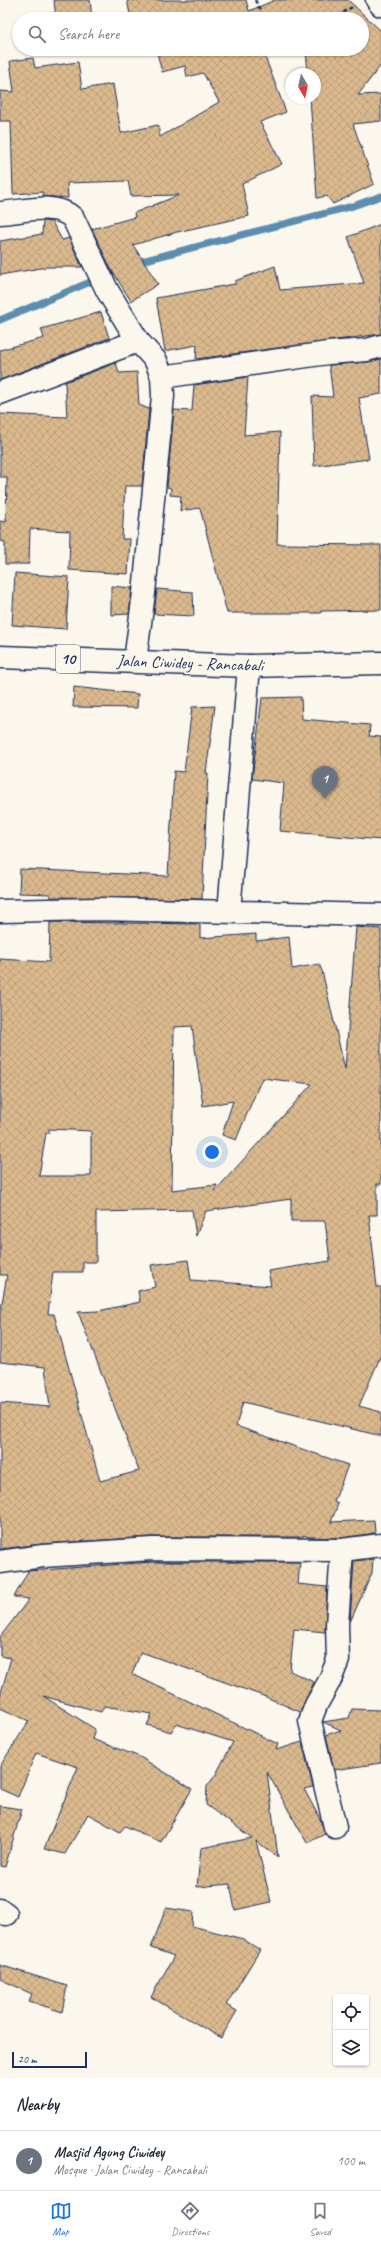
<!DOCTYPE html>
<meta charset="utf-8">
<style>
:root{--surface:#fff;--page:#f2f2f3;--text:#1f2937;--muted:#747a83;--line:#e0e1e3;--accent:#1a73e8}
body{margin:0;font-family:Caveat,sans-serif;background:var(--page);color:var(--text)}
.controls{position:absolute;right:12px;bottom:12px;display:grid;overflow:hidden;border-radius:4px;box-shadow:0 1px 3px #0004}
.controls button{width:36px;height:36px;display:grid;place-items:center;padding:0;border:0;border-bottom:1px solid var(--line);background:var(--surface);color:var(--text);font:20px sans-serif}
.compass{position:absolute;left:285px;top:68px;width:36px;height:36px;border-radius:50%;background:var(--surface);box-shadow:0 1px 3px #0004;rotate:171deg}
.scale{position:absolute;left:12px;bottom:10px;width:75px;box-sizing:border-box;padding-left:4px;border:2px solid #1b2f5e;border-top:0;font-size:11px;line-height:14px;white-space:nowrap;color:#1b2f5e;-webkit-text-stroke:3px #fbf7ec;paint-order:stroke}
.you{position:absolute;left:212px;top:1152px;width:14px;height:14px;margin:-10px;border:3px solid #fff;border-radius:50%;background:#1a73e8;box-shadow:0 0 0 6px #1a73e833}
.badge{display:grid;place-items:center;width:26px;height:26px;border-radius:50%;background:var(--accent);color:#fff;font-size:13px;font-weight:700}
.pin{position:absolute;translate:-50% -33px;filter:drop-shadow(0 1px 2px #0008)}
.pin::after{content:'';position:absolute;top:21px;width:14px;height:12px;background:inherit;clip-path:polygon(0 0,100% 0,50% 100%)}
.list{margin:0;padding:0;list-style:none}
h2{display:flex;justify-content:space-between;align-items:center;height:52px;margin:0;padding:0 16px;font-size:17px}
h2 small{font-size:13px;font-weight:400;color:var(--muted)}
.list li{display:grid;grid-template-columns:26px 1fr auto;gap:12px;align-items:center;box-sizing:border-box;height:60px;padding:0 16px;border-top:1px solid var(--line)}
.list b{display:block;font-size:15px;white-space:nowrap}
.list p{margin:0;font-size:13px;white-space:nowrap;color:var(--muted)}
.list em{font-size:13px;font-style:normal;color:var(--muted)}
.icon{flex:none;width:22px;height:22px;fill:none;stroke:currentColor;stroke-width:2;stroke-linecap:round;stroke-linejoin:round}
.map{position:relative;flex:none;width:381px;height:2078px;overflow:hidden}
.search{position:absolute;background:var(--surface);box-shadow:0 1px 3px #0004;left:12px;right:12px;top:12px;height:44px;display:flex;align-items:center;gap:10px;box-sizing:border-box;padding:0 14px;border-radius:22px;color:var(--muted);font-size:15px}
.sheet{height:112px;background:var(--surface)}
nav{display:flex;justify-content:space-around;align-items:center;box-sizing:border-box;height:56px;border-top:1px solid var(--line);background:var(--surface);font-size:11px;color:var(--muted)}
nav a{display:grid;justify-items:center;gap:2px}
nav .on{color:var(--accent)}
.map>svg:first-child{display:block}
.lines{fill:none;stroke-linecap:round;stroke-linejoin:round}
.stream{stroke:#5b8db0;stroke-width:7}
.building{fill:url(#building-cross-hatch);stroke:#1b2f5e;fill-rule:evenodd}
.minor-casing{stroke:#1b2f5e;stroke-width:25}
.trunk-casing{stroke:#1b2f5e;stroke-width:25}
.path{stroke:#1b2f5e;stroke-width:2.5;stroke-dasharray:4 3;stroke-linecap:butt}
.minor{stroke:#fbf7ec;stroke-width:22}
.trunk{stroke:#fbf7ec;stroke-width:22}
.labels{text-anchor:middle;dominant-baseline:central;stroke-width:3.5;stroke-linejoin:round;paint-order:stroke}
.shield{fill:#fbf7ec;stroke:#5e6b89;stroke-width:1}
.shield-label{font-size:16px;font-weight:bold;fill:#1b2f5e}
.street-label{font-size:17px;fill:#1b2f5e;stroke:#fbf7ec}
</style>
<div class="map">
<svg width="381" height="2078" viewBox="0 0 381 2078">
<defs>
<pattern id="building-cross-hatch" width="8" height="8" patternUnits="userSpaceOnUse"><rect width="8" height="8" fill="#dbb98d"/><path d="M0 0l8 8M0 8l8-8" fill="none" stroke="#bb9f7c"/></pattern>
</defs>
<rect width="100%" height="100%" fill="#fbf7ec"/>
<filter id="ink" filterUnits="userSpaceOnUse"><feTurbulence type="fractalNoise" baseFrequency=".025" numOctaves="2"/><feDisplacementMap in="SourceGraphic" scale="8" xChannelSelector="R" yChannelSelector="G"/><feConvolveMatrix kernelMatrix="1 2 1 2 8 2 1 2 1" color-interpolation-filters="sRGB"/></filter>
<g filter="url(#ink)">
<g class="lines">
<path class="stream" d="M 134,263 L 353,206 L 381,196
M 0,320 L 121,269"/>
</g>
<path class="building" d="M 54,0 L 90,0 L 92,19 L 56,19 Z
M 127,0 L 246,0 L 249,11 L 275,0 L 348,0 L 381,31 L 381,65 L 358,95 L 381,94 L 381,121 L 353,124 L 374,184 L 333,204 L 327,196 L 317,198 L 310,98 L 315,98 L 315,74 L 308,74 L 306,49 L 362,49 L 362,19 L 131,19 Z
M 156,49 L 262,49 L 286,112 L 260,122 L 282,164 L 242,184 L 249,216 L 177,232 L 133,245 L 158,284 L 131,301 L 111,269 L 92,229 L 135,217 L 134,213 L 179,195 L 131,196 L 128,181 L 67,183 L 68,198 L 43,196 L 43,192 L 13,194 L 11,121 L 0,121 L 0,91 L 14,92 L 10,61 L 33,58 L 35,68 L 78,62 L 82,89 L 113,84 L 121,133 L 158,125 L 160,137 L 219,102 L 203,73 L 187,77 L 185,66 L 162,72 Z
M 43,221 L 52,222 L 62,240 L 69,238 L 82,267 L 47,267 L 0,275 L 0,241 L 42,234 Z
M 381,224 L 381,334 L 196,359 L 197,345 L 165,351 L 156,298 L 235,284 L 235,281 L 275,266 L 280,290 L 364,283 L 348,237 Z
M 101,312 L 109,338 L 0,380 L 0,350 L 44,338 L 41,329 Z
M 381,359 L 381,394 L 359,398 L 369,459 L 314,466 L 312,396 L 333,397 L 329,365 L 368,362 Z
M 116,363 L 119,373 L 137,372 L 139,405 L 149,409 L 142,486 L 125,486 L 122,539 L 130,539 L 128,574 L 69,570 L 70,531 L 30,529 L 29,564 L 5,564 L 5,542 L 0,541 L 0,521 L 6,522 L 7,477 L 0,477 L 0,414 L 67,417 L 65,382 Z
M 248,377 L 244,435 L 280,432 L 277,544 L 381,545 L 381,610 L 321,611 L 321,613 L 227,613 L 200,508 L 180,511 L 181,496 L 170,495 L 171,488 L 167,487 L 174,410 L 192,411 L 194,385 Z
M 15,573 L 69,577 L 66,629 L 12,625 Z
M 111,586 L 132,588 L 129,614 L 111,615 Z
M 157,589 L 193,592 L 194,616 L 154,614 Z
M 74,687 L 138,694 L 137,708 L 73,707 Z
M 301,697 L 302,719 L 370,725 L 369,736 L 381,737 L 381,840 L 280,831 L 284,783 L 252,779 L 262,698 Z
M 215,706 L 206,773 L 208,773 L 202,899 L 50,897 L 50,894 L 19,893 L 20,869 L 168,876 L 174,771 L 184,772 L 192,707 Z
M 50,922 L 200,924 L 200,938 L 256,934 L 256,941 L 289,937 L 292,969 L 319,964 L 322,971 L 345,1069 L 356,927 L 381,929 L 381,1184 L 377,1184 L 377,1215 L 369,1215 L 377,1287 L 381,1287 L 381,1355 L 359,1406 L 381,1412 L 381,1436 L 243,1402 L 236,1426 L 348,1465 L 334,1502 L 338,1504 L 331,1522 L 374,1520 L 375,1533 L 341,1538 L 309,1537 L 303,1535 L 303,1537 L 151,1537 L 42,1544 L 0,1549 L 0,1403 L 50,1407 L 45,1367 L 0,1362 L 0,1314 L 7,1275 L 0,1275 L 0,959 L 49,962 ZM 192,1026 L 203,1106 L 233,1101 L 222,1135 L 236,1140 L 262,1078 L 312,1084 L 214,1192 L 217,1185 L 172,1190 L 174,1027 ZM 49,1129 L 91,1131 L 91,1176 L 39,1176 L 46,1133 L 49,1133 ZM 291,1199 L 291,1221 L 325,1221 L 330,1261 L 268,1271 L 271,1286 L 191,1280 L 188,1260 L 151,1265 L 155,1287 L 138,1291 L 140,1302 L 98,1311 L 78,1312 L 139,1471 L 100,1481 L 54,1314 L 48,1314 L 53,1272 L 83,1272 L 83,1262 L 96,1262 L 96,1212 L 192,1210 L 196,1236 L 206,1211 Z
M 373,1559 L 372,1573 L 350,1622 L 354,1561 Z
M 152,1562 L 300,1562 L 298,1584 L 327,1587 L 325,1632 L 294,1629 L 290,1671 L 314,1682 L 300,1712 L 266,1697 L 141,1652 L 132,1674 L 278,1744 L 276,1750 L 302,1742 L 313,1787 L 304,1789 L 320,1819 L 325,1834 L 307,1843 L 267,1772 L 278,1857 L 256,1841 L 271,1902 L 235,1910 L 230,1884 L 197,1887 L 201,1848 L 252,1838 L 206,1805 L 207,1786 L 215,1776 L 233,1742 L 176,1724 L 171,1732 L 147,1725 L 152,1714 L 104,1706 L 101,1712 L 43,1696 L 95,1729 L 92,1739 L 140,1757 L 192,1789 L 161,1842 L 125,1826 L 120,1832 L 88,1814 L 65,1854 L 44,1849 L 78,1767 L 36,1753 L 18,1797 L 0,1789 L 0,1766 L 29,1721 L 0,1708 L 0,1696 L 11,1658 L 0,1656 L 0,1637 L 29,1599 L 14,1597 L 28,1571 Z
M 352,1709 L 381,1710 L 381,1763 L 334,1770 L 326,1735 L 341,1730 L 323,1722 L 349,1718 Z
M 0,1806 L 22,1809 L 5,1867 L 0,1866 Z
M 166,1908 L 193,1912 L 192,1926 L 243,1939 L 260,1950 L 226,2005 L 237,2011 L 221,2038 L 151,1997 L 174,1956 L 151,1948 Z
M 0,1965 L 67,1986 L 62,2012 L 29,2001 L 32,1994 L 0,1979 Z"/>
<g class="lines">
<defs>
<path id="minor" d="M 377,0 L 381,5
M 0,213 C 22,212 56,201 73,218 L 107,290 L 138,341 L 156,361 L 162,377 L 163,396 L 144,593 L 135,661
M 162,377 L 328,353 L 367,350 L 381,346
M 0,393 L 138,341
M 0,911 L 97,909 L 381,915
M 229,912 L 249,666
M 0,1562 L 43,1556 L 152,1549 L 342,1550 L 381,1545
M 335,1827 L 310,1721 L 316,1705 L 330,1680 L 338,1660 L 337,1625 L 342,1550
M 0,1910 L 6,1914"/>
<path id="trunk" d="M 0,657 L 249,666 L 381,663"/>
</defs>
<use href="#minor" class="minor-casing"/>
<use href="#trunk" class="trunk-casing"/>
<path class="path" d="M 255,0 L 265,19
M 253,19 L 263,16
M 339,19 L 346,10 L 355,6
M 106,50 L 124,49"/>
<use href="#minor" class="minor"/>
<use href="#trunk" class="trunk"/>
</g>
</g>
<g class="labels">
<rect class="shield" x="56" y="645" width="24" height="28" rx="3"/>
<g class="shield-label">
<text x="68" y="659">10</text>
</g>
<g class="street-label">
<text transform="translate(190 663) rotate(2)">Jalan Ciwidey - Rancabali</text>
</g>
</g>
</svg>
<div class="controls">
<button><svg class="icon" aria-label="locate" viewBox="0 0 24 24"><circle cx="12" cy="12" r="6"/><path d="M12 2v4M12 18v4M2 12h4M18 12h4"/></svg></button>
<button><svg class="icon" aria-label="layers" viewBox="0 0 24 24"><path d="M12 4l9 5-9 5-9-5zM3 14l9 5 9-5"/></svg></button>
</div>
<svg class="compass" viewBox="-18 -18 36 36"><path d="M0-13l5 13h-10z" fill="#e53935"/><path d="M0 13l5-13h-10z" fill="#747a83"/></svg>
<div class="scale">20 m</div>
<div class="you"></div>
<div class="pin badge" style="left:325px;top:799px;background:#6b7280">1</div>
<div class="search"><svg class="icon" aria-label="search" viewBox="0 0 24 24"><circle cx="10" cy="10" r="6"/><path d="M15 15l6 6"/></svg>Search here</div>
</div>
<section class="sheet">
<h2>Nearby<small></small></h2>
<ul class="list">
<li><span class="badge" style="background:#6b7280">1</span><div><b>Masjid Agung Ciwidey</b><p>Mosque · Jalan Ciwidey - Rancabali</p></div><em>100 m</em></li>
</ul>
</section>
<nav>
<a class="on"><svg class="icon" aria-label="map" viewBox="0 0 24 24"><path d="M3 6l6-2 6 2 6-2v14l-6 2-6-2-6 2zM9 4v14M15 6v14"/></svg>Map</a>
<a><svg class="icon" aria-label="directions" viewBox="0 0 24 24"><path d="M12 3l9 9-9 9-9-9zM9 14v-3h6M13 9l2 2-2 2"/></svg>Directions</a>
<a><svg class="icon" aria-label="saved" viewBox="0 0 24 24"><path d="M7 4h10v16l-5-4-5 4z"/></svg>Saved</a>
</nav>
